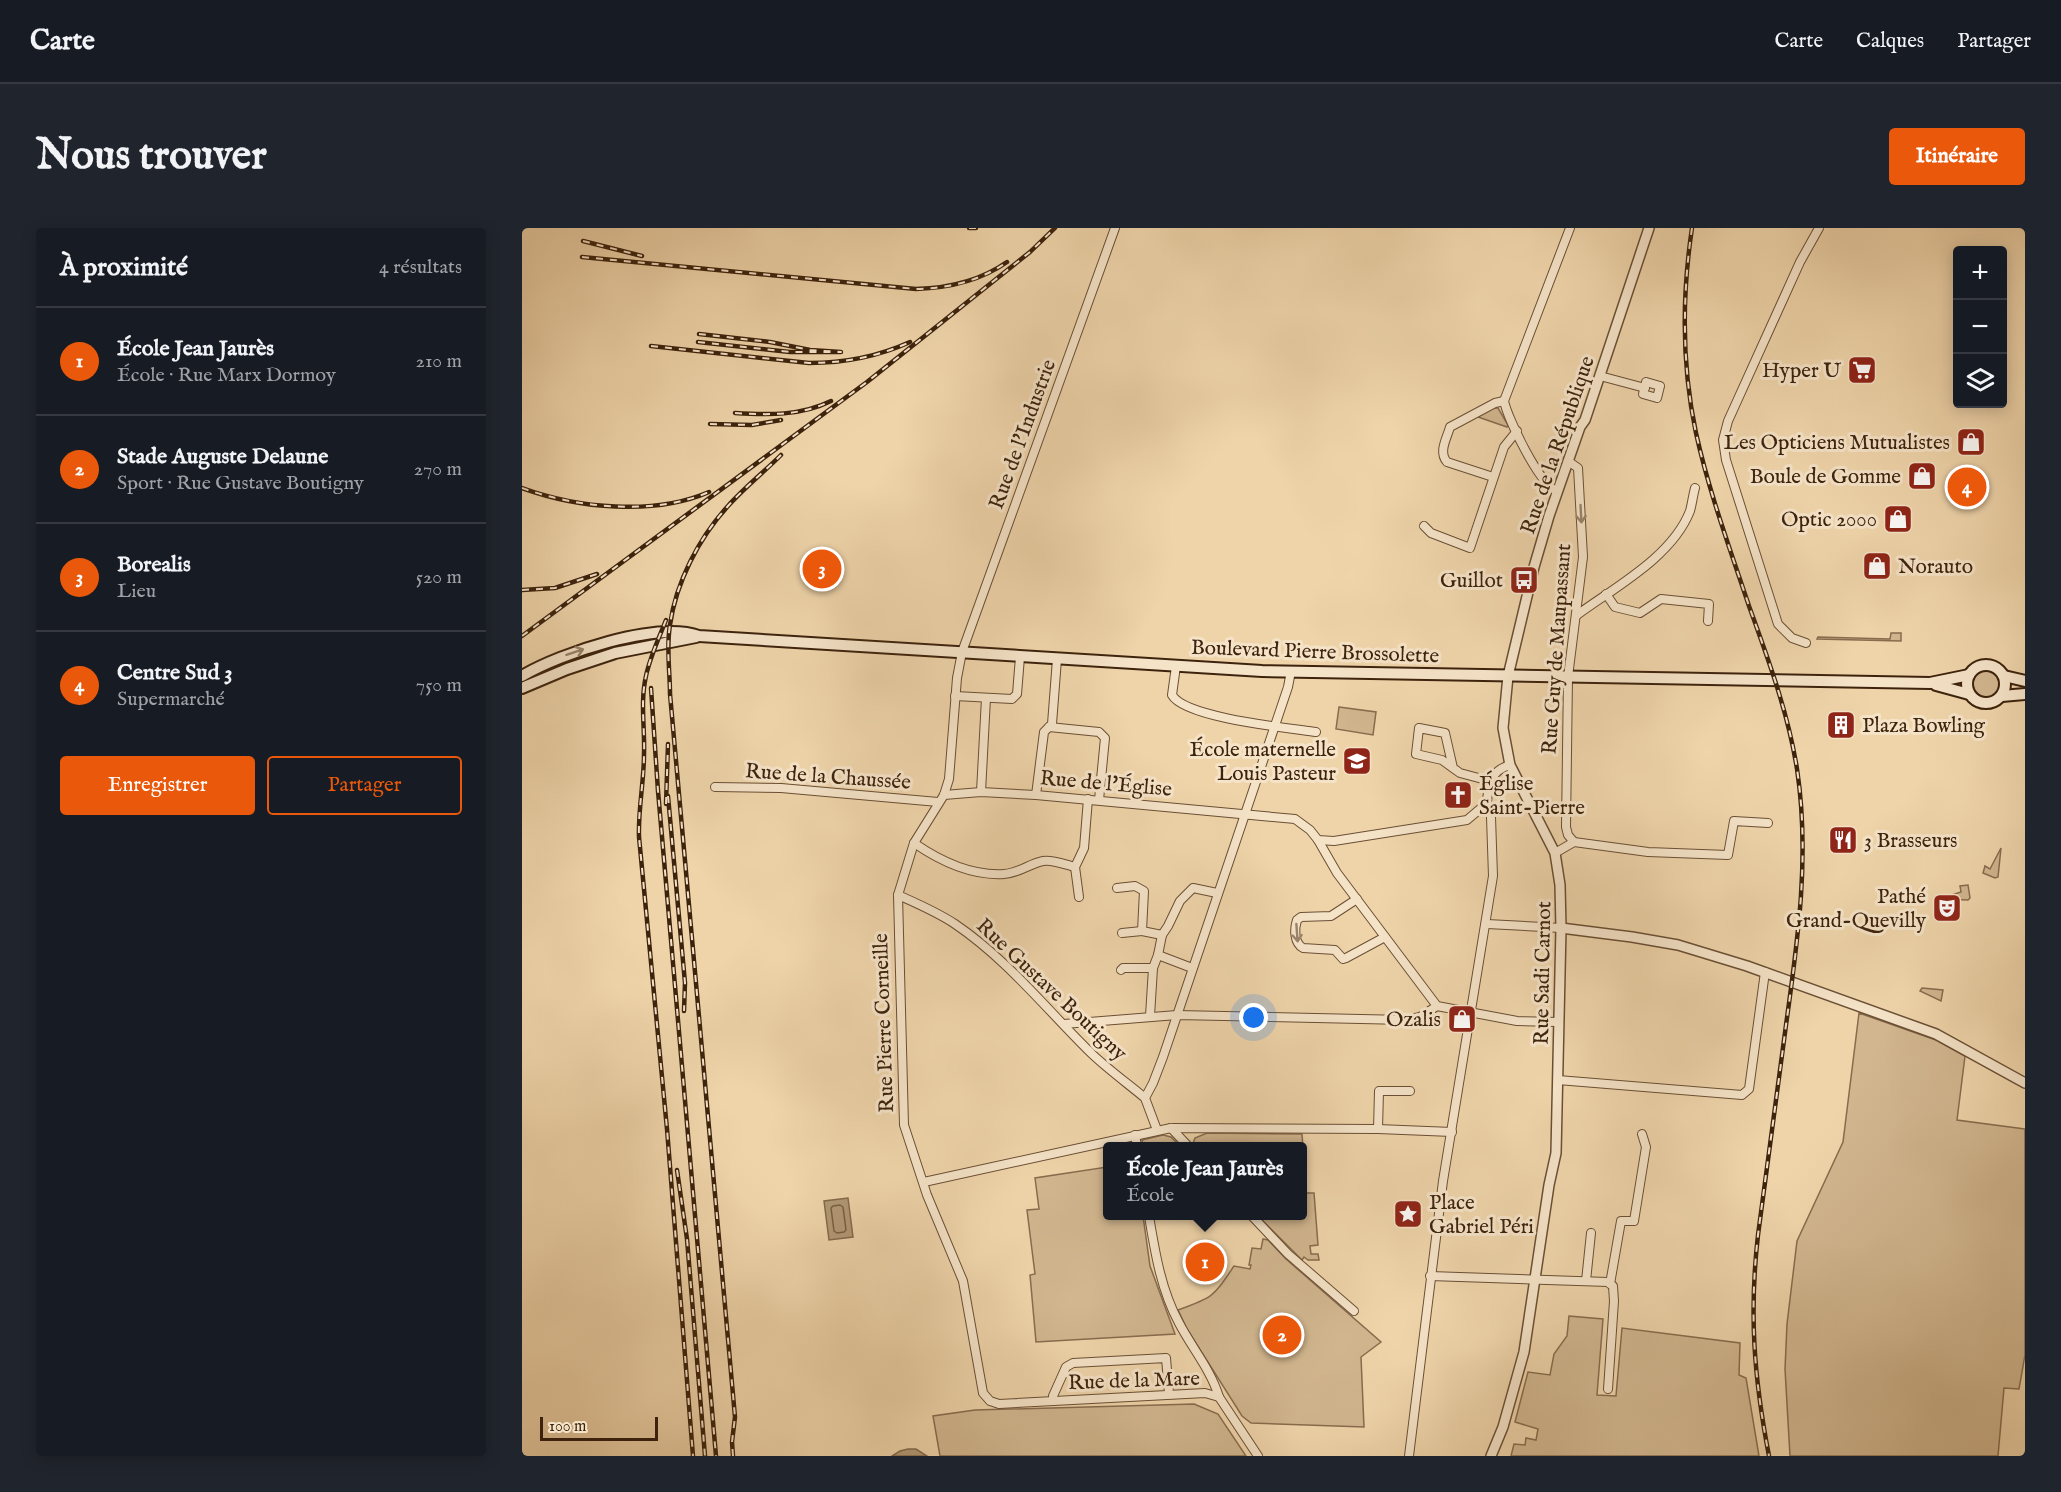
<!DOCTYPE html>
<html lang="fr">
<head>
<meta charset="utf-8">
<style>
	body { margin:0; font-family:"IM FELL English",serif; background:#20242c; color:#f1f3f6 }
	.controls { position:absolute; right:18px; top:18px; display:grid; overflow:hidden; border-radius:6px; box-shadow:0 3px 15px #0003 }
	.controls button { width:54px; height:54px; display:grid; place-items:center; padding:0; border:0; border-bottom:2px solid #363941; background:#171b24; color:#f1f3f6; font:30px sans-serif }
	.scale { position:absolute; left:18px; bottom:15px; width:118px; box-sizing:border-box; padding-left:6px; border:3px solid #3d230d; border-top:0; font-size:16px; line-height:21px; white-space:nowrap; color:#3d230d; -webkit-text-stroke:4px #f5e3c8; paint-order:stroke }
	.you { position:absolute; left:732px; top:790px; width:21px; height:21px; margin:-15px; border:4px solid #fff; border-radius:50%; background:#1a73e8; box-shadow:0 0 0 9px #1a73e833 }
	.badge { display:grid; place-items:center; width:39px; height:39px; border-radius:50%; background:#ea580c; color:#fff; font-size:20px; font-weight:700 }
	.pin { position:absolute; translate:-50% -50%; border:3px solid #fff; box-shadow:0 2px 6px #0006 }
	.popup { position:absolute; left:581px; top:914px; width:204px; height:78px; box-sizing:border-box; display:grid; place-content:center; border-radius:6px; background:#171b24; filter:drop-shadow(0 2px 4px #0005); font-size:20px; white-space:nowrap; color:#9ea1a6 }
	.popup b { font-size:22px; color:#f1f3f6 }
	.popup::after { content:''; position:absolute; left:50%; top:100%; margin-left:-12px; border:12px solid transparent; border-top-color:#171b24 }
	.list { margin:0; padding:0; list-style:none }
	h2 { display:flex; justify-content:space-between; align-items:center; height:78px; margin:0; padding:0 24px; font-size:26px }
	h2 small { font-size:20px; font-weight:400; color:#9ea1a6 }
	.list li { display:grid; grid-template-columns:39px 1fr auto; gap:18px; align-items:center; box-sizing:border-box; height:108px; padding:0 24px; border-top:2px solid #363941 }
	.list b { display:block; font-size:22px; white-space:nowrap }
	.list p { margin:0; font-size:20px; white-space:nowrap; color:#9ea1a6 }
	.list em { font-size:20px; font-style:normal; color:#9ea1a6 }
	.actions { display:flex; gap:12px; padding:18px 24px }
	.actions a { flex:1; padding:14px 0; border:2px solid #ea580c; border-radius:6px; text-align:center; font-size:21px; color:#ea580c }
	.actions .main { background:#ea580c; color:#fff }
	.icon { flex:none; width:33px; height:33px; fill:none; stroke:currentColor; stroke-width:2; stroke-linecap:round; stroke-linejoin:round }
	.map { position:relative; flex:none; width:1503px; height:1228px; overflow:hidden; border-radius:6px }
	header { display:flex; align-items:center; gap:36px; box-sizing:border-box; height:84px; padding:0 30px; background:#171b24; border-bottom:2px solid #363941 }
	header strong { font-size:28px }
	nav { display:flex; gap:33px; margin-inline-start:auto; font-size:21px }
	.intro { display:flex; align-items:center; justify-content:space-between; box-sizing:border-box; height:144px; padding:0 36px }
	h1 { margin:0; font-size:42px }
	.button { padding:15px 27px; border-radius:6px; background:#ea580c; color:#fff; font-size:21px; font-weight:700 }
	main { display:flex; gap:36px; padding:0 36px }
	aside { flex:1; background:#171b24; border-radius:6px; box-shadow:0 3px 15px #0003 }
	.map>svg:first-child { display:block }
	.green { fill:#d1b68f; stroke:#876c4e; stroke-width:1.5 }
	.water { fill:#b29875; stroke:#83694b; stroke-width:1.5 }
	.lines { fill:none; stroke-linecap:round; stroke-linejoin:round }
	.shore { stroke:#785e41; stroke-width:1.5 }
	.minor-casing { stroke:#6a4f34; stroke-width:10 }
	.tertiary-casing { stroke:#6a4f34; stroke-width:12 }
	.secondary-casing { stroke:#3d230d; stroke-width:14 }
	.minor { stroke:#f5e3c8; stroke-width:8 }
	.tertiary { stroke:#f5e3c8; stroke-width:9 }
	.secondary { stroke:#f5e3c8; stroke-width:10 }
	.rail-casing { stroke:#3d230d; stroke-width:4.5 }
	.rail { stroke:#f5e3c8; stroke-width:2; stroke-dasharray:7; stroke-linecap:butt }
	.oneway { stroke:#99836a }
	.labels { text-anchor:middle; stroke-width:6; stroke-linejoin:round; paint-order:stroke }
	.poi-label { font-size:21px; fill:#3d230d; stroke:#f5e3c8; text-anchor:end }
	.street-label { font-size:21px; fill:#3d230d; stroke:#f5e3c8 }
</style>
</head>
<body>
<header>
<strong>Carte</strong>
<nav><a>Carte</a><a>Calques</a><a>Partager</a></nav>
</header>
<div class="intro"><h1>Nous trouver</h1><a class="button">Itinéraire</a></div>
<main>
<aside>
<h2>À proximité<small>4 résultats</small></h2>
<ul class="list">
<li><span class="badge">1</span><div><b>École Jean Jaurès</b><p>École · Rue Marx Dormoy</p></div><em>210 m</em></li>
<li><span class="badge">2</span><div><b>Stade Auguste Delaune</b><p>Sport · Rue Gustave Boutigny</p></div><em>270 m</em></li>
<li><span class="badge">3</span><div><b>Borealis</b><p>Lieu</p></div><em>520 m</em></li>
<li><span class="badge">4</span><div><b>Centre Sud 3</b><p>Supermarché</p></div><em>750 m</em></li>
</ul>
<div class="actions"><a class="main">Enregistrer</a><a>Partager</a></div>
</aside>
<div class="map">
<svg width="1503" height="1228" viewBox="0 0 1503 1228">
	<rect width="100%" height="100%" fill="#efd4aa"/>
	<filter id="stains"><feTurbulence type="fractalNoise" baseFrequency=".00333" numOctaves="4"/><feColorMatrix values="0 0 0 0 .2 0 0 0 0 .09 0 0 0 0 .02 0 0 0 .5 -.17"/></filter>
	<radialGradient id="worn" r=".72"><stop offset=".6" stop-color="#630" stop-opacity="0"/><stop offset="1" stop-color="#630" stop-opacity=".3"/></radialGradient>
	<g class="green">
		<polygon points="969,180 976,180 986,197 985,199 956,189"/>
		<polygon points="1369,405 1379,405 1379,413 1295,411 1296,409 1368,411"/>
		<circle cx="1465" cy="455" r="14"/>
		<polygon points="817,479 854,484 851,507 814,501"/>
		<polygon points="1479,620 1476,649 1473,650 1461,645 1463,638 1468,641"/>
		<polygon points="1446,657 1448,670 1446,672 1417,671 1439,664 1438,658"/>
		<polygon points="1400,760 1421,762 1419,773 1398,763"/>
		<polygon points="1337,785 1414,812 1443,828 1435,892 1503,901 1503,1127 1497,1161 1482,1160 1476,1228 1268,1228 1263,1141 1265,1096 1275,1013 1321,914"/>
		<polygon points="685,905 780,906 784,965 792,965 796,1017 788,1018 789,1026 796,1026 797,1032 786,1032 782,1029 780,1032 736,988 780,988 780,918 670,918 673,910"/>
		<polygon points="641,907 649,909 658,918 621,918 620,912"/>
		<polygon points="585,939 586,988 621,988 628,1038 653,1106 514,1114 508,1047 513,1046 505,982 517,981 513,950"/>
		<path d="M741,1011L746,1012L764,1031L859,1114L839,1129L842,1199L729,1195L720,1188L665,1101L656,1082C692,1069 691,1069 712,1038L728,1041L729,1037H727L730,1020L739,1021Z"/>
		<polygon points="1047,1088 1081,1091 1075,1167 1094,1168 1100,1100 1218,1115 1217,1147 1224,1150 1237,1228 989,1228 992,1216 1003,1217 1004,1210 1014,1212 1016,1201 993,1194 1006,1144 1028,1147 1032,1126 1045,1108"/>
		<polygon points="672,1176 696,1186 724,1228 418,1228 411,1188 453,1182"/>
	</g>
	<g class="water">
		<polygon points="326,970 331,1009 307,1012 302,973"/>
		<polygon points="386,1221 394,1221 405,1228 370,1228 378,1223"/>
	</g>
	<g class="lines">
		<polygon class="shore" points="318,977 321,979 324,1002 322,1004 315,1005 312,1003 309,980 311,978"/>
		<g class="minor-casing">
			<g id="minor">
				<polyline points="593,0 440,424 435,450 427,551 422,567 392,615 376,667 382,897 405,967 441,1053 461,1165 468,1173 477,1176 683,1165 697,1169 736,1228"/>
				<polyline points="1078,148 1123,160"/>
				<polygon points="1124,154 1138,158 1135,170 1121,166"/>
				<polyline points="1046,233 1056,240 1061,329 1046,449 1044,599 1046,607 1052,614"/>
				<path d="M971,249L925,234C916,224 925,210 928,199L973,175L982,173"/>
				<path d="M1035,263C1018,258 986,191 982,173L1048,0"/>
				<polyline points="902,298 909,305 948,320 982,219 995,203"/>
				<polyline points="1084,366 1093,379 1118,385 1139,371 1187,376 1186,393"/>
				<path d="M1055,387C1093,359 1150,329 1168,283C1170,276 1171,267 1173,260"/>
				<polyline points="1284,415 1270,410 1256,396 1204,232 1201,212 1206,193 1278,34 1297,0"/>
				<path d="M654,438L650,467C663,490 767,500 794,504"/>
				<polyline points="433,468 490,471 495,466 498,429"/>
				<polyline points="527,499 577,504 583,510 577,572"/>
				<polyline points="931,540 920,532 894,526 897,500 923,505 931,540 938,545 968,553"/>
				<polyline points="193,559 259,560 416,574"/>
				<polyline points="459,564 464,470"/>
				<path d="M422,567L459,564L514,567L773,591L788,602L796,612L812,613L945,592L965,575C966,557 968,543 988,537"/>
				<polyline points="514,567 522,504 530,496 535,431"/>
				<polyline points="796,612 815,645 915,778 995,793 1037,794"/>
				<path d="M392,615C418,633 449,648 482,646C497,645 507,636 521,633C530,631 544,637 553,639"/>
				<polyline points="1033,625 1052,614 1126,624 1206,627 1212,593 1246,595"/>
				<polyline points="595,660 613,658 622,663 620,703 640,707"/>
				<path d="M376,667C396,676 415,684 433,696C486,732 525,782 570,826C587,842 605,855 623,870"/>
				<polyline points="557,669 553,639 562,620 566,571"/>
				<path d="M835,671L809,688L779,689L775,692C772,701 772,715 781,720L813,722L821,731L824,730L863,709"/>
				<polyline points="965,696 1039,700"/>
				<polyline points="600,705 620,703"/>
				<polyline points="636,727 670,740"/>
				<polyline points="599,742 601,740 631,740"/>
				<polyline points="628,788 631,740 636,727 640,707 646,698 658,673 671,660 695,665"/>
				<polyline points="542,796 655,787 884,792 898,789 915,778"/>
				<polyline points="1036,852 1220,867 1227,861 1243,744"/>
				<polyline points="649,900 666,918"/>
				<polyline points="856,901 857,863 888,863"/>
				<polyline points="635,902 623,870 631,855 641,829 766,459 769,443"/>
				<polyline points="613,907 615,918"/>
				<polyline points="402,954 649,900 856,901 930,904"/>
				<path d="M627,988C633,1024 639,1062 657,1095C670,1120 689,1142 697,1169"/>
				<polyline points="730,988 766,1026 832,1083"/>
				<polyline points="908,1048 1086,1054 1091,1058 1092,1073 1086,1161"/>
				<polyline points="1064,1053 1069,1005"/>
				<polyline points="1088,1056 1099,993 1112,993 1124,919 1120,906"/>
				<polyline points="531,1173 531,1168 544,1139 551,1135 644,1130 647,1166"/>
				<polyline points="887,1228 921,953 971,648 969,589 965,575"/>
			</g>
		</g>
		<g class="tertiary-casing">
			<g id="tertiary">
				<polyline points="1039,700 1110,709 1156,717 1225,738 1414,806 1503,855"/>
				<polyline points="969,1228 981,1199 1002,1124 1027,957 1034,925 1039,700 1038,657 1033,625 988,537 981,500 986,448 1012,339 1027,288 1058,199 1063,192 1127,0"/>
			</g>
		</g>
		<g class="secondary-casing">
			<g id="secondary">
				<circle cx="1464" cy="456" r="19"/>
				<path d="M0,448C39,425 134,393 177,408L740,443L1408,455L1447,447"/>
				<polyline points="1482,448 1503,453"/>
				<polyline points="1414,457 1447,466"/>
				<polyline points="0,460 45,441 93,425 174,409"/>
				<polyline points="1480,468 1503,466"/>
			</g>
		</g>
		<use href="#minor" class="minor"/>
		<use href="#tertiary" class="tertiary"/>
		<use href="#secondary" class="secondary"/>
		<g class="rail-casing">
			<g id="rail">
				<polyline points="447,0 454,0"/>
				<path d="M1170,0C1160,67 1160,139 1174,205C1187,264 1208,321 1227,378C1246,431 1266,484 1275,541C1288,627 1276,711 1264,797C1255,867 1245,937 1236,1007C1227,1086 1232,1150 1247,1228"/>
				<polyline points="61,13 120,28"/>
				<path d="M60,29L394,61C427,60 458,53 485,34"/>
				<polyline points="176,114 268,124 319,124 288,122 248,114 177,106"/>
				<path d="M129,118L287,135C323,135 355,129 388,114"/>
				<path d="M213,185C246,187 279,188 309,173"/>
				<polyline points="188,196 230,197 259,192"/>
				<path d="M0,260C55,280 132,288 187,264"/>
				<polyline points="0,362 33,360 75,346"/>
				<path d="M144,392C137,410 128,429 124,448C118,474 123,500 122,526C122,554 116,581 117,609L145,901L171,1228"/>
				<polyline points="0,408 345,154 508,24 533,0"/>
				<polyline points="129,460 136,563 194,1228"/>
				<polyline points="146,568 163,755 162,783"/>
				<polyline points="144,576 146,516"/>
				<polyline points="155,942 165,1011 183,1228"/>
				<path d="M211,1228L210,1214L213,1189L148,466C148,443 144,420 148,397C154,354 177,310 206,278C222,260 242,244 259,227"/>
			</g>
		</g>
		<use href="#rail" class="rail"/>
	</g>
	<defs><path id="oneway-shaft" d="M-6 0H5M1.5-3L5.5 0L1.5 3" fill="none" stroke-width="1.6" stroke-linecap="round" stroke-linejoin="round" transform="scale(1.5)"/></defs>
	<g class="oneway">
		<use href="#oneway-shaft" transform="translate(1059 286) rotate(87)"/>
		<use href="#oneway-shaft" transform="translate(53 424) rotate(-18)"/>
		<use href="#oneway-shaft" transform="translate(775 705) rotate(86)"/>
	</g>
	<defs>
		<g id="supermarket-square" transform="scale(1.5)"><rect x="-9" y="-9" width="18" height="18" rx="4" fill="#8f2418" stroke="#f5e3c8"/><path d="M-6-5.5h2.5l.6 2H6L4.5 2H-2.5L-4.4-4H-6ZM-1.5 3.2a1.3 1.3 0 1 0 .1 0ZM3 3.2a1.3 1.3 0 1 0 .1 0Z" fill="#fff"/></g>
		<g id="shop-square" transform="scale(1.5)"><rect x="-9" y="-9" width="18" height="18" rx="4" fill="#8f2418" stroke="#f5e3c8"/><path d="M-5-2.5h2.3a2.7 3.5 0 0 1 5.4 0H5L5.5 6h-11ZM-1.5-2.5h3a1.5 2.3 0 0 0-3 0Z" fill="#fff"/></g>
		<g id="bus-square" transform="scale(1.5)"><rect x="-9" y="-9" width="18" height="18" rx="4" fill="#8f2418" stroke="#f5e3c8"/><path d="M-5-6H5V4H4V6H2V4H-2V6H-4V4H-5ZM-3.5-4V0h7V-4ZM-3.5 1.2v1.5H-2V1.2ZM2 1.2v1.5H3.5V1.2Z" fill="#fff"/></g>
		<g id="building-square" transform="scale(1.5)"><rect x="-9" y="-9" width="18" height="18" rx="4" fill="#8f2418" stroke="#f5e3c8"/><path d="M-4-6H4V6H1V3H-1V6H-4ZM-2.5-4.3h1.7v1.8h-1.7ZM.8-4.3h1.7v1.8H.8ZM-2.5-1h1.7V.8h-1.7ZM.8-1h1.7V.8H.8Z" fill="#fff"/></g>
		<g id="school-square" transform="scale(1.5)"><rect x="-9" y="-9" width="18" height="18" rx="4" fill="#8f2418" stroke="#f5e3c8"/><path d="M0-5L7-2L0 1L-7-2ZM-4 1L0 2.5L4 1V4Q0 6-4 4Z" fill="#fff"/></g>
		<g id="church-square" transform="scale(1.5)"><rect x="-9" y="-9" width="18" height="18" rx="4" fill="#8f2418" stroke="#f5e3c8"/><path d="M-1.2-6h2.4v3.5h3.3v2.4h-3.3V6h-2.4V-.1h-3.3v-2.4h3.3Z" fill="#fff"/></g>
		<g id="restaurant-square" transform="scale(1.5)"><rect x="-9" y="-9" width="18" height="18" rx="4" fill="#8f2418" stroke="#f5e3c8"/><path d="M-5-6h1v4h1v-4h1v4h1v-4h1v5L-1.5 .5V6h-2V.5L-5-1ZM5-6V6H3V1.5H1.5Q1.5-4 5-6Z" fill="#fff"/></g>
		<g id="theatre-square" transform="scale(1.5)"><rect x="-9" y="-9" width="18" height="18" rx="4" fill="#8f2418" stroke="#f5e3c8"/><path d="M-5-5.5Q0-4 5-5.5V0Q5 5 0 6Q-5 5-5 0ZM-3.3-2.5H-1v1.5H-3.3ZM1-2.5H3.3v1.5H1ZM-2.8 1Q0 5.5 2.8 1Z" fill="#fff"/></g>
		<g id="sight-square" transform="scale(1.5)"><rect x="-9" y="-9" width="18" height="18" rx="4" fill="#8f2418" stroke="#f5e3c8"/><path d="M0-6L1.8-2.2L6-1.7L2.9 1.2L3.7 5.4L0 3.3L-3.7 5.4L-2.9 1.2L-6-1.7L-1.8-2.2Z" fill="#fff"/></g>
	</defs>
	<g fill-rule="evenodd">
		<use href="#supermarket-square" x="1340" y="142"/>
		<use href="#shop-square" x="1449" y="214"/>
		<use href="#shop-square" x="1400" y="248"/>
		<use href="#shop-square" x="1376" y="291"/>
		<use href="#shop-square" x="1355" y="338"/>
		<use href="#bus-square" x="1002" y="352"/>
		<use href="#building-square" x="1319" y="497"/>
		<use href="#school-square" x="835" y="533"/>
		<use href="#church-square" x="936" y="567"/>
		<use href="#restaurant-square" x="1321" y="612"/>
		<use href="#theatre-square" x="1425" y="680"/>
		<use href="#shop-square" x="940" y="791"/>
		<use href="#sight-square" x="886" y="986"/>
	</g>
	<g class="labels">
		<g class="poi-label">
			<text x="1319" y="149">Hyper U</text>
			<text x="1428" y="221">Les Opticiens Mutualistes</text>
			<text x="1379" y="255">Boule de Gomme</text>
			<text x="1355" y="298">Optic 2000</text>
			<text x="1376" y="345" text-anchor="start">Norauto</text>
			<text x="981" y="359">Guillot</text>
			<text x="1340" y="504" text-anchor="start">Plaza Bowling</text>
			<text x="814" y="528">École maternelle<tspan x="814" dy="24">Louis Pasteur</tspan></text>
			<text x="957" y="562" text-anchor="start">Église<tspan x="957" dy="24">Saint-Pierre</tspan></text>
			<text x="1342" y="619" text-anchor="start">3 Brasseurs</text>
			<text x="1404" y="675">Pathé<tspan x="1404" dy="24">Grand-Quevilly</tspan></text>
			<text x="919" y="798">Ozalis</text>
			<text x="907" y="981" text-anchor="start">Place<tspan x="907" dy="24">Gabriel Péri</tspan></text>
		</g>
		<g class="street-label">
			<text transform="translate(500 206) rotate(-70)" y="7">Rue de l'Industrie</text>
			<text transform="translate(1035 217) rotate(-71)" y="7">Rue de la République</text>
			<text transform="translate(1034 421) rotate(-86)" y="7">Rue Guy de Maupassant</text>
			<text transform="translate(793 423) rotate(2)" y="7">Boulevard Pierre Brossolette</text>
			<text transform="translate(306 548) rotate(4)" y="7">Rue de la Chaussée</text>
			<text transform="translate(584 555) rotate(5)" y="7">Rue de l'Église</text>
			<text transform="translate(1020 745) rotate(-89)" y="7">Rue Sadi Carnot</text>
			<text transform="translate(530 761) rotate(43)" y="7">Rue Gustave Boutigny</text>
			<text transform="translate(361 795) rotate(-92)" y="7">Rue Pierre Corneille</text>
			<text transform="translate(612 1152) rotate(-2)" y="7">Rue de la Mare</text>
		</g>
	</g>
	<rect width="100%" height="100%" filter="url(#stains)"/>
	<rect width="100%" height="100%" fill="url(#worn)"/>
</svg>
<div class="controls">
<button>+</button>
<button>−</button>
<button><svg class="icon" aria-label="layers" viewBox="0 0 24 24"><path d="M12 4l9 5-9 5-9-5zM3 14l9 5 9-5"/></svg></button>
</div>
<div class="scale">100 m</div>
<div class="you"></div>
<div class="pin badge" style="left:683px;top:1034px">1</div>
<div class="popup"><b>École Jean Jaurès</b>École</div>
<div class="pin badge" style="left:760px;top:1107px">2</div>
<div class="pin badge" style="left:300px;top:341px">3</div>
<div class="pin badge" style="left:1445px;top:259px">4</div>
</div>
</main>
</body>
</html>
